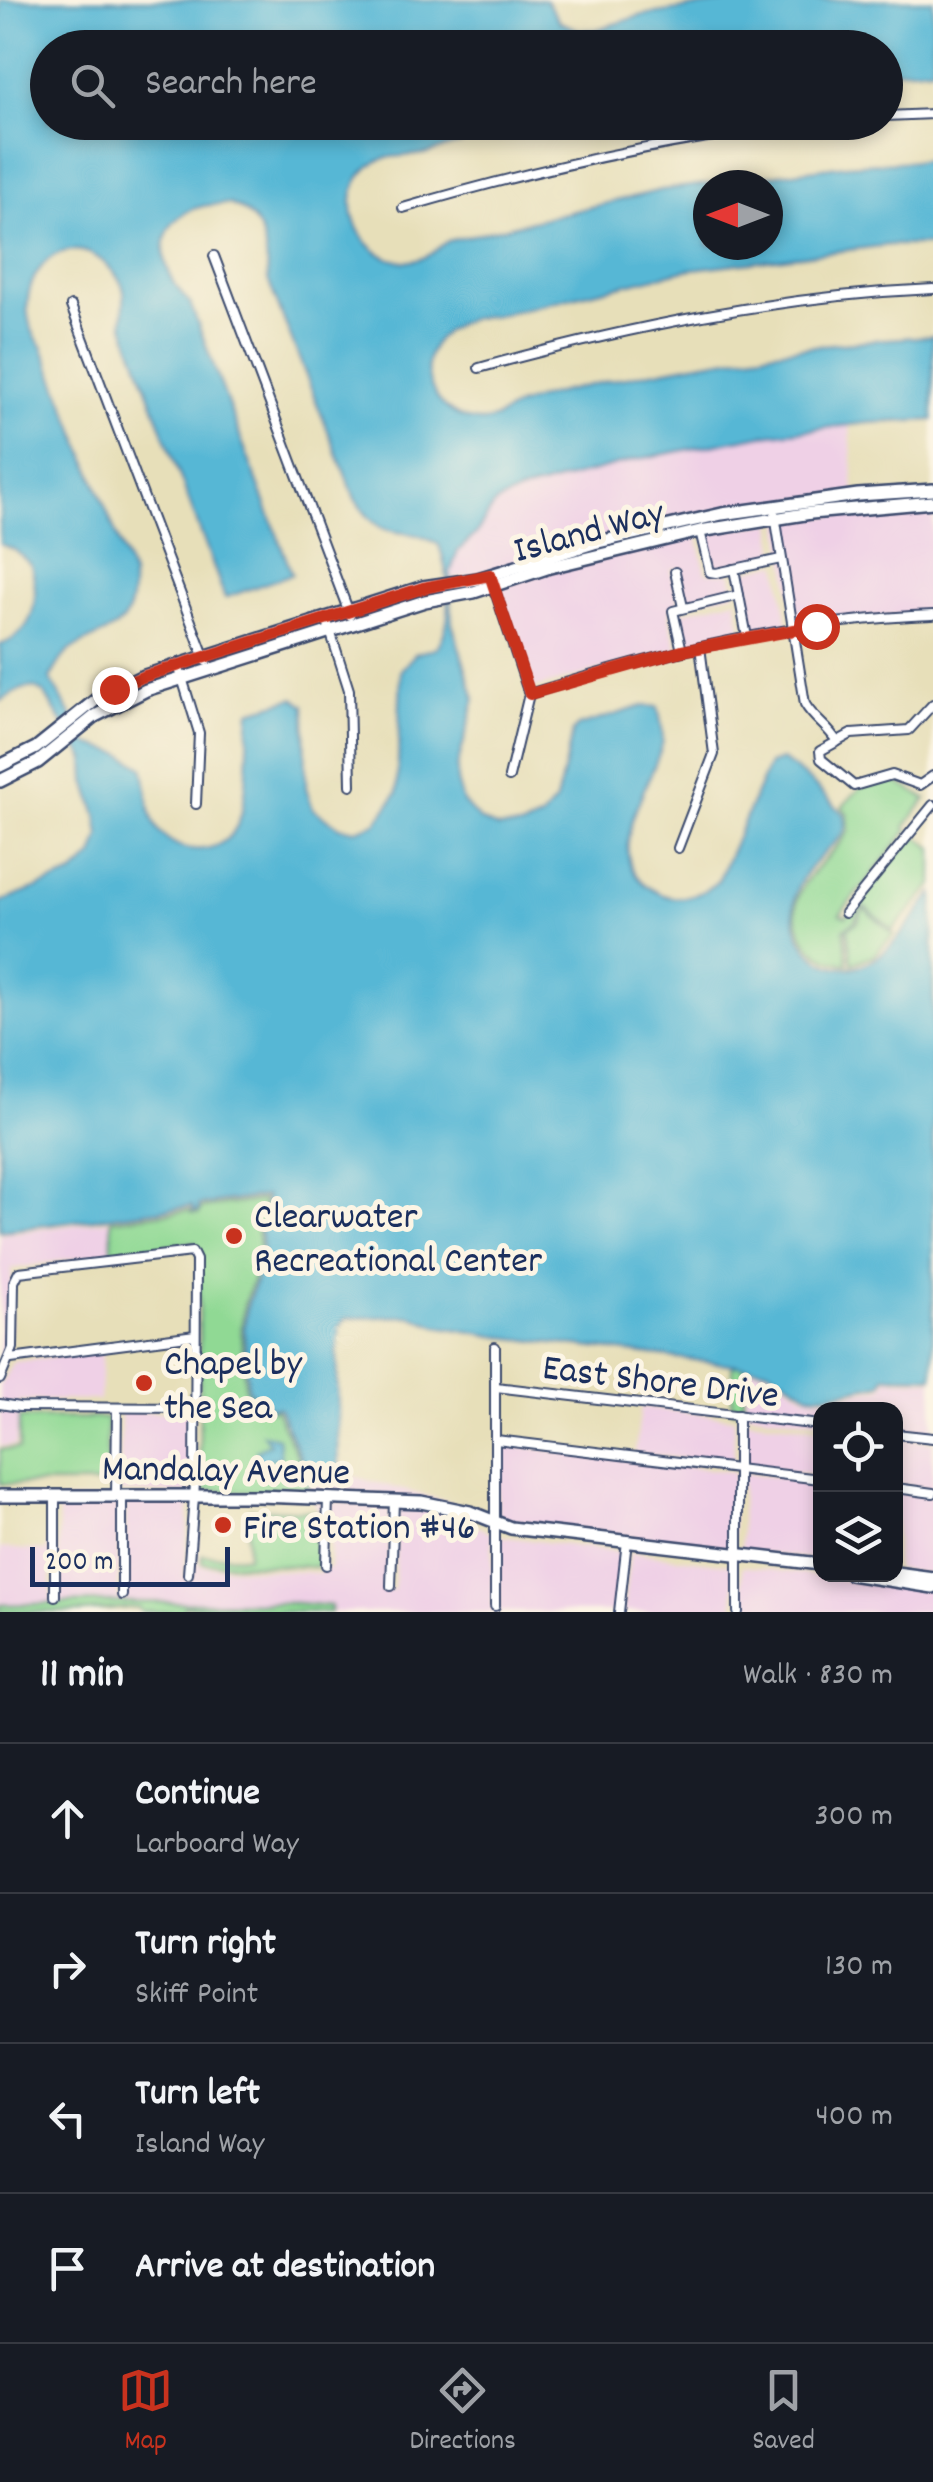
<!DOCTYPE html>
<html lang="en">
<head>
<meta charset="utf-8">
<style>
	body { margin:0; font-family:Dekko,sans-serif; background:#242831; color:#f1f3f6 }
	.controls { position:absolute; right:30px; bottom:30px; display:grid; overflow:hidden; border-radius:20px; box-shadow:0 5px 15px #0003 }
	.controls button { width:90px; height:90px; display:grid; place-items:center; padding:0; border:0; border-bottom:2px solid #363941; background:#171b24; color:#f1f3f6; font:50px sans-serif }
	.compass { position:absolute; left:693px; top:170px; width:90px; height:90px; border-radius:50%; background:#171b24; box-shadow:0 5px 15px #0003; rotate:270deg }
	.scale { position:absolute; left:30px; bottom:25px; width:200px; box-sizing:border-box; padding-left:10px; border:5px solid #1b2f5e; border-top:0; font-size:28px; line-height:35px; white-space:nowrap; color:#1b2f5e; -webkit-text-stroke:8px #fcf5e5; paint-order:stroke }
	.stop { position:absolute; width:30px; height:30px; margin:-22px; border:8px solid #c8321e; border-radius:50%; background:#fff }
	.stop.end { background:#c8321e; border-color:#fff; box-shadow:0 2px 10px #0008 }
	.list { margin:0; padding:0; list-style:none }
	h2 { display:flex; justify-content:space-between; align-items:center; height:130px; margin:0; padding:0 40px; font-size:42px }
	h2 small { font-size:32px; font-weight:400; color:#9ea1a6 }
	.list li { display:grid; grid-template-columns:65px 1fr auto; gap:30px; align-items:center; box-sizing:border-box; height:150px; padding:0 40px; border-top:2px solid #363941 }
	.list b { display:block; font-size:38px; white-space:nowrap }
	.list p { margin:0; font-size:32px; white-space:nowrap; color:#9ea1a6 }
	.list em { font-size:32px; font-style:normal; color:#9ea1a6 }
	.icon { flex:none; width:55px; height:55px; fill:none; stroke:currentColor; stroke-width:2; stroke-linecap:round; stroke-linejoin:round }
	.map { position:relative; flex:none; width:933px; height:1612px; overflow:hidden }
	.search { position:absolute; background:#171b24; box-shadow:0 5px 15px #0003; left:30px; right:30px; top:30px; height:110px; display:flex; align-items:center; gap:25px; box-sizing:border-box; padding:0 35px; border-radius:55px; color:#9ea1a6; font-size:38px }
	.sheet { height:730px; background:#171b24 }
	nav { display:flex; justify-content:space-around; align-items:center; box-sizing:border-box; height:140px; border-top:2px solid #363941; background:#171b24; font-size:28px; color:#9ea1a6 }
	nav a { display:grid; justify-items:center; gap:5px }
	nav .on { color:#c8321e }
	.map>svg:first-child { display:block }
	.built { fill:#efd0e6 }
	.green { fill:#90d994; stroke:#568479; stroke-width:2.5 }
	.water { fill:#57b7d5; stroke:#39739a; stroke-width:2.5; fill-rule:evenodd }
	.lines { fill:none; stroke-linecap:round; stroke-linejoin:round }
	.street-casing { stroke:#3a496c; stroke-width:12 }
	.secondary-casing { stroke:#3a496c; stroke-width:16 }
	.street { stroke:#fff; stroke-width:8 }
	.secondary { stroke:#fff; stroke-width:11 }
	.route { stroke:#c8321e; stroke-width:12 }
	.poi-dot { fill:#c8321e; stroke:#fcf5e5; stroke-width:4 }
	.labels { text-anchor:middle; stroke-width:10; stroke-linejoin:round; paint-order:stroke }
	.street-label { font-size:38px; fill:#1b2f5e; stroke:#fcf5e5 }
	.poi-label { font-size:38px; fill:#1b2f5e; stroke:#fcf5e5; text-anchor:start }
</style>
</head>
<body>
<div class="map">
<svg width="933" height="1612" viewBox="0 0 933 1612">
	<rect width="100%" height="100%" fill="#fcf5e5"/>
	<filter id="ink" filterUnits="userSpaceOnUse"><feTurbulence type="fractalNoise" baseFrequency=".01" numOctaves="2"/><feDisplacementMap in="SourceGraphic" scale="20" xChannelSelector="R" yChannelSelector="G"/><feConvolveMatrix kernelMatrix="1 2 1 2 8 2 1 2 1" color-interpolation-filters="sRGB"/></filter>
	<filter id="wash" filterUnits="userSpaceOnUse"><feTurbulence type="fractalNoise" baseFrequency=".0048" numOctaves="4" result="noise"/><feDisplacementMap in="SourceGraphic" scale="40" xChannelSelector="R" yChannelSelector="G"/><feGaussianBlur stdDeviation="2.25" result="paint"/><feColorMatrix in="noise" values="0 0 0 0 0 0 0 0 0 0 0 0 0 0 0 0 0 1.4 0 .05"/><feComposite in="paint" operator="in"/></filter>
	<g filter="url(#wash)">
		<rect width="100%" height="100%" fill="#e7dfb9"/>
		<g class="built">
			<polygon points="850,425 854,492 769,503 477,575 450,579 458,551 476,534 495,504 510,495 634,460 687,449 762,435"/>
			<polygon points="933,506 933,612 795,626 780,521"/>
			<polygon points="772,522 777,556 712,569 704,534"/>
			<polygon points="697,535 706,573 731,573 735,593 686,603 679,568 671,569 679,604 671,608 669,616 677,649 532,689 498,588 551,570"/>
			<polygon points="778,563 788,627 751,633 739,572"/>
			<polygon points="736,599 743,635 684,647 677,613"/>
			<polygon points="111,1220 112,1252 12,1269 9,1348 0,1372 0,1234"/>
			<polygon points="102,1351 100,1400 20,1401 19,1404 0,1404 0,1385 13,1362"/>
			<polygon points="747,1369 768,1372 807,1396 827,1398 883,1387 887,1379 933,1380 933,1436 896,1431 896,1410 820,1410 820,1422 745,1413"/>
			<polygon points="641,1407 734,1418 734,1465 635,1453"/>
			<polygon points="0,1411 19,1411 16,1446 0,1446"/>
			<polygon points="121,1412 191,1412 191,1493 120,1493"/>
			<polygon points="742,1419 820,1428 820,1475 742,1466"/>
			<polygon points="896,1437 933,1442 933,1489 896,1484"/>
			<polygon points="499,1444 734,1472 733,1550 497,1520"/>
			<polygon points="342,1473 469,1508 310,1494 308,1480 335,1481"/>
			<polygon points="742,1473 820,1482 820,1560 741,1551"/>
			<polygon points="896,1491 933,1496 933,1575 896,1569"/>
			<polygon points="190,1499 184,1577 191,1578 195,1562 197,1508 200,1507 198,1563 202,1566 321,1573 322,1515 313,1501 324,1502 323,1568 330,1568 332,1502 390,1504 387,1589 394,1590 398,1504 420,1505 450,1512 492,1534 492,1610 499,1609 499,1536 622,1552 615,1612 331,1612 330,1606 296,1603 0,1605 0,1548 47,1551 51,1509 51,1599 58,1600 59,1500 118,1500 118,1598 125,1599 126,1500"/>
			<polygon points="630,1552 734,1565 734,1612 623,1612"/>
			<polygon points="742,1566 933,1591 933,1612 742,1612"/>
		</g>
		<g class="green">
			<path d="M892,779L926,799L905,827L908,830L840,914L846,917L914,834L933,848V885L893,930L865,907L860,908L855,921L844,929L848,964C829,962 813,955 804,937C777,885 827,868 849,830L848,814L842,807L861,787Z"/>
			<polygon points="863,908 894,934 874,955 852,964 847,928 858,922"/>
			<polygon points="263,1200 262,1223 257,1226 260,1257 244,1305 241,1330 245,1390 265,1409 276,1410 308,1480 310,1494 200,1490 199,1260 195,1242 112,1255 111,1220 190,1210 191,1213 199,1214 202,1208"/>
			<polygon points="732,1364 744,1365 743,1411 732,1410"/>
			<polygon points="19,1418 107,1418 107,1484 0,1484 0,1449 19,1449"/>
			<polygon points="249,1509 317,1511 318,1567 202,1563 202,1555 247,1557"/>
			<polygon points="103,1602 296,1603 331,1606 331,1612 271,1612 185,1606 181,1612 141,1612 138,1607 82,1612 0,1612 0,1605"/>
		</g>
		<g class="water">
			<path d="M0,0H546L560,22L579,30H595L643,15L746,0H933V68L886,70V48H48V122L532,123C497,132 463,143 428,153C409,158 386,152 369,167C324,206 376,284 429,255C436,251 442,245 448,241L662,190L846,165L933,160V245H889L685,270L494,316C451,315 410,350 435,394C443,409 461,420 478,421C495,423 506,411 520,405C543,395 570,390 594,384C705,359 819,342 933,336V420L868,423L762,435L634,460L519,492L495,504L476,534L458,551L450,573L452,623L475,699L457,768V781L463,802L480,820L497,828L522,827L540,819L556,801L573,731L578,726L643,706L658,707C660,719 665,734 662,745C649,791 592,864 661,894C681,903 703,894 718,881L769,764L782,760L810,781L845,815L846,828L842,835C827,852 805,868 797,889C783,929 816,981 862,965C892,955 914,916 933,893V1377L885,1376L882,1384L827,1395L809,1394L769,1369L494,1336L437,1326L411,1316L347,1318L339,1327L337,1352L339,1475L309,1477L279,1408L267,1407L266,1402L248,1390L244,1330L247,1306L263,1258L260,1226L266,1225V1196L199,1205V1211H193L192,1206L0,1231V902L74,874L93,856L100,836L97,815L86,781L85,759L44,693C29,681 16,692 0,701V645C36,632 40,598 31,565L15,550L0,544ZM708,185H768V245H708ZM229,204C264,215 267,248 268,280L355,499C388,550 399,520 439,545C449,573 455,622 437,647L415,654L401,670L397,793L376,823L356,830L340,827L313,809L306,788L305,705L294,698L250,711C247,741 249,795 239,821C226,857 177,858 157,828C147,813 148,785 143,767L121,754L88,744L50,679C56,668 63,654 74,648C114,626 134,632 132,575L42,346C0,296 57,216 108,266C115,273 123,283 124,292C125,302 123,313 123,323L225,598L292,574L190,303C145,257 159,201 229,204Z"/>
			<polygon points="263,1434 278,1438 281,1457 259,1463 256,1450 270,1444"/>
		</g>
	</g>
	<g filter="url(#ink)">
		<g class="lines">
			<g class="street-casing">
				<g id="street">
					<polyline points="886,116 933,114"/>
					<path d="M403,208C538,168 674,138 814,122"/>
					<polyline points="214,256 350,615"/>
					<polyline points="71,306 206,661"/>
					<path d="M479,368C628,327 778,296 933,289"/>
					<path d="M775,515L805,704C814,720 829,727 837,742"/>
					<polyline points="700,531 710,572 716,573 781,559"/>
					<polyline points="734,569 747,637"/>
					<polyline points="675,572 683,607"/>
					<polyline points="493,585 529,694 509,777"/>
					<polyline points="326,618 349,690 351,785"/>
					<polyline points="682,651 673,611 739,595"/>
					<polyline points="178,665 199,733 196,804"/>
					<path d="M529,694C660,653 795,620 933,615"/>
					<polyline points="933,704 909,730 851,734 820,751 821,759 854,786 892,775 920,785 933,776"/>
					<polyline points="678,848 714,754 700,647"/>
					<polyline points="845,913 933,805"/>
					<polyline points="11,1359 195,1335"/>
					<polyline points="0,1379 13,1348 14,1282 19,1272 192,1252 196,1260 195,1484 188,1574"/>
					<polyline points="496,1387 820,1425"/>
					<polyline points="0,1404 19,1407 195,1408"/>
					<polyline points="896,1434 933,1438"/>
					<polyline points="496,1440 820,1479"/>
					<polyline points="896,1488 933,1493"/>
					<polyline points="55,1496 55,1596"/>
					<polyline points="116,1496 117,1408"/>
					<polyline points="122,1497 122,1595"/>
					<polyline points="326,1565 328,1499"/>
					<polyline points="391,1586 394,1501"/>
					<polyline points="495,1606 495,1347"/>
					<polyline points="619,1612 627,1541"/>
					<polyline points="738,1612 738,1415"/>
				</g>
			</g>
			<g class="secondary-casing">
				<g id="secondary">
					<polyline points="0,766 36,748 97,699 141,677 423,587 478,579 594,543 722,514 858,495 933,490"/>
					<polyline points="0,781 38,762 95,716 146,690 425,601 474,592 550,567 700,531 811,513 933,502"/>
					<polyline points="0,1496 259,1496 421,1502 470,1512 511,1528 820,1564"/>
					<polyline points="896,1573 933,1578"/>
					<polyline points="850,1574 933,1587"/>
				</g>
			</g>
			<use href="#street" class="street"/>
			<use href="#secondary" class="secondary"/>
		</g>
	</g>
	<g class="lines" filter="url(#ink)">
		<polyline class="route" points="114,689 142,677 423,588 490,575 530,694 682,651 816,626"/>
	</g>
	<g class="poi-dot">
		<circle cx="234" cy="1236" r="10"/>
		<circle cx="144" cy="1383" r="10"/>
		<circle cx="223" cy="1525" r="10"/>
	</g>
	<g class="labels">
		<g class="street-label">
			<text transform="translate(588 529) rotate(-15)" y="13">Island Way</text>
			<text transform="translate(661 1379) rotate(7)" y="13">East Shore Drive</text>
			<text transform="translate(226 1468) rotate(1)" y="13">Mandalay Avenue</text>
		</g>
		<g class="poi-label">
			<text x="254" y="1227">Clearwater<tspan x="254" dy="44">Recreational Center</tspan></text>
			<text x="164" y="1374">Chapel by<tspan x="164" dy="44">the Sea</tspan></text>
			<text x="243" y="1538">Fire Station #46</text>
		</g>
	</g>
</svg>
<div class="controls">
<button><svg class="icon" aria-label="locate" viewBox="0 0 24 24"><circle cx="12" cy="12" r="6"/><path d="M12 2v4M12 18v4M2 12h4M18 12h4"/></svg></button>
<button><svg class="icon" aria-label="layers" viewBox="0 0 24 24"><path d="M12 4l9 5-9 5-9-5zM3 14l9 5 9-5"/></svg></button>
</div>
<svg class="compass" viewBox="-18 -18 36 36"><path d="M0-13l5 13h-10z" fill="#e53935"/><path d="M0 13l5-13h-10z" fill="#9ea1a6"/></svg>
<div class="scale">200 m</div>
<div class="stop" style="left:816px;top:626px"></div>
<div class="stop end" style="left:114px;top:689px"></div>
<div class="search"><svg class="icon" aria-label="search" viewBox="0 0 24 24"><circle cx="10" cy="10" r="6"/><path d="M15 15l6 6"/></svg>Search here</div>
</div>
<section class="sheet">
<h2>11 min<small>Walk · 830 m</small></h2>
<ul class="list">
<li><svg class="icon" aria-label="ahead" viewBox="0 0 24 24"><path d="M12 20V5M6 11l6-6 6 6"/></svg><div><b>Continue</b><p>Larboard Way</p></div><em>300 m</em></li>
<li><svg class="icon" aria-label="right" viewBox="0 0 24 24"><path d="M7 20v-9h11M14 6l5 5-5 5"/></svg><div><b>Turn right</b><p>Skiff Point</p></div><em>130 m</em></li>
<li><svg class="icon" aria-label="left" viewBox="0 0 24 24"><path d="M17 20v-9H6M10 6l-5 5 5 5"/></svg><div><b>Turn left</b><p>Island Way</p></div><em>400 m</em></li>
<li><svg class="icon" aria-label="arrive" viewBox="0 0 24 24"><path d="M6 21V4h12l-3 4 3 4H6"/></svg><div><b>Arrive at destination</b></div></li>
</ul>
</section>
<nav>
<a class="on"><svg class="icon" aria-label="map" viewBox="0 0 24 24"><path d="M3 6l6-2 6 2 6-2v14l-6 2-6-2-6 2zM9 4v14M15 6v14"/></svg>Map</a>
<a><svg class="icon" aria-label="directions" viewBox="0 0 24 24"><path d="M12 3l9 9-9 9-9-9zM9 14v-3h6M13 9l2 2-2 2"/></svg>Directions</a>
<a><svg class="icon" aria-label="saved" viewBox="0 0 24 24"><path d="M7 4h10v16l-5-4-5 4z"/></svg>Saved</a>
</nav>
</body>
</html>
